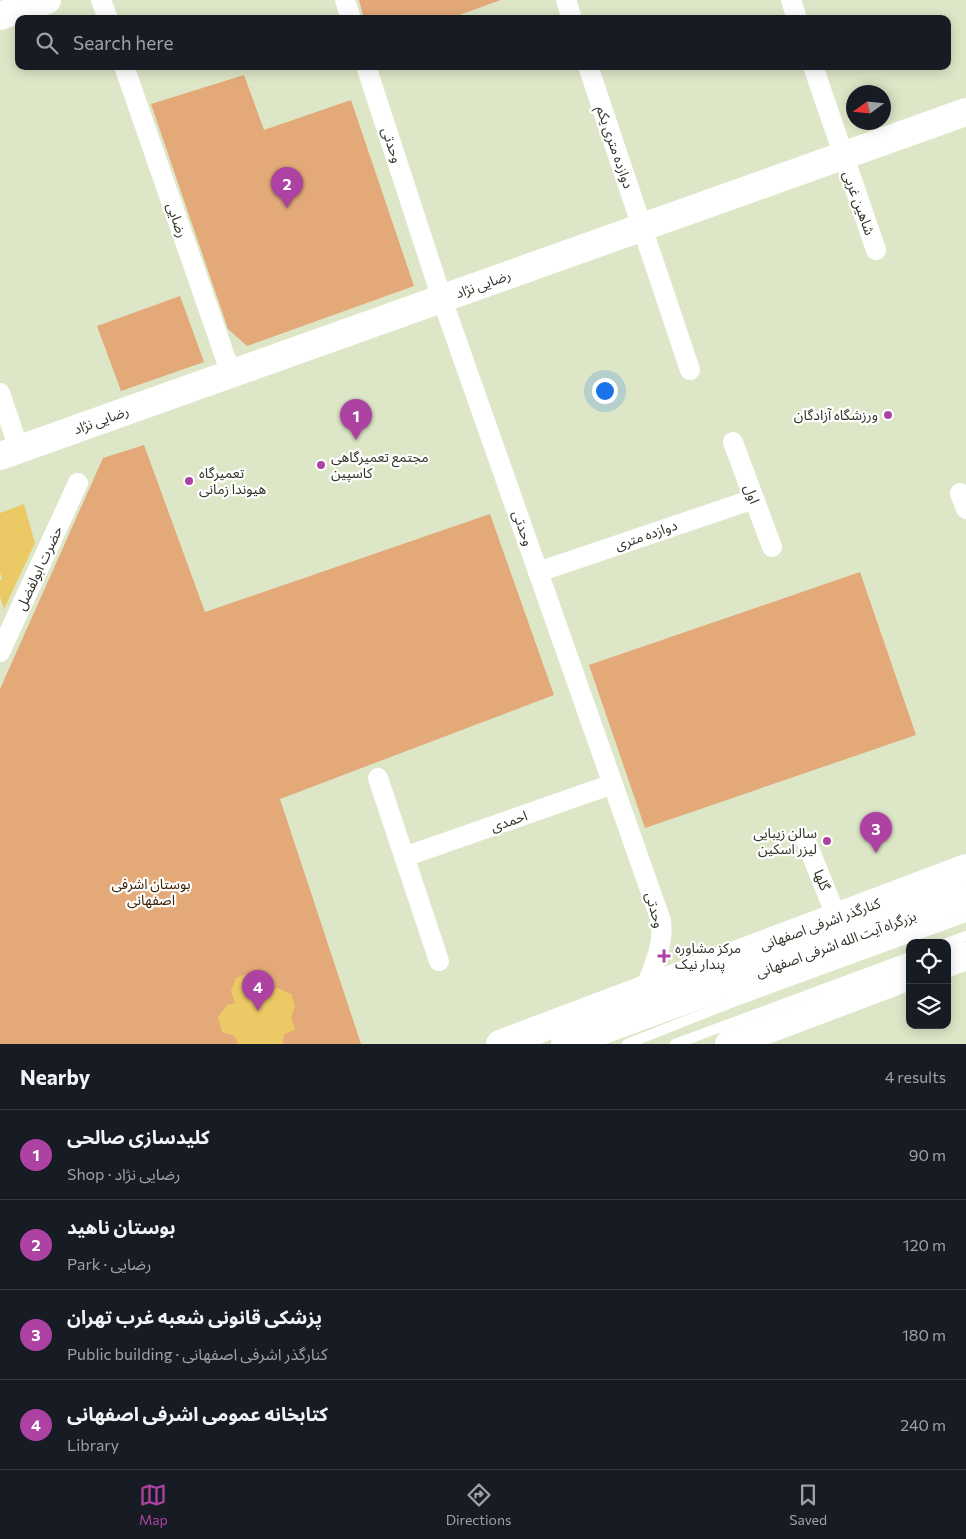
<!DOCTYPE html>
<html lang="en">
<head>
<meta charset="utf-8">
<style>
	body { margin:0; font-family:Commissioner,"Noto Sans Arabic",sans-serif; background:#20242c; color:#f1f3f6 }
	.controls { position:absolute; right:15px; bottom:15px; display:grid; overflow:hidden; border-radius:10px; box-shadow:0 2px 12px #0003 }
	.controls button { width:45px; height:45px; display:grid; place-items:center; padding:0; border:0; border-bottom:1px solid #363941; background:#171b24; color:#f1f3f6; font:25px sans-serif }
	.compass { position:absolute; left:846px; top:85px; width:45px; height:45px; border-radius:50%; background:#171b24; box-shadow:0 2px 12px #0003; rotate:255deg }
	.you { position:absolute; left:604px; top:390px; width:18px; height:18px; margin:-12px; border:4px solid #fff; border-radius:50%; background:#1a73e8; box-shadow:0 0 0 8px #1a73e833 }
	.badge { display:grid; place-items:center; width:32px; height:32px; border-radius:50%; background:#ad42a3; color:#fff; font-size:16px; font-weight:700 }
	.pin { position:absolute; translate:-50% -41px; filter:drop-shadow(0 1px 2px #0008) }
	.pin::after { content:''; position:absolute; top:26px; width:18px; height:15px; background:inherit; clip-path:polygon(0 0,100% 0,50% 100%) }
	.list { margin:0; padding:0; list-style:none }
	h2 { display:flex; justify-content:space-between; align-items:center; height:65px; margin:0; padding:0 20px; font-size:21px }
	h2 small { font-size:16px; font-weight:400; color:#9ea1a6 }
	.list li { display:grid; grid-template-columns:32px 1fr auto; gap:15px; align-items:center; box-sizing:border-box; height:90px; padding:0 20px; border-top:1px solid #363941 }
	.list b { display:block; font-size:19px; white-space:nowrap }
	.list p { margin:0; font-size:16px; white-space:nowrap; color:#9ea1a6 }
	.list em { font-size:16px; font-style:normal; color:#9ea1a6 }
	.icon { flex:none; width:28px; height:28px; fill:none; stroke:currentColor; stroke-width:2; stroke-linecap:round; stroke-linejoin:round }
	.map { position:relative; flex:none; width:966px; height:1044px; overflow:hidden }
	.search { position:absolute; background:#171b24; box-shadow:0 2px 12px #0003; left:15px; right:15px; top:15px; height:55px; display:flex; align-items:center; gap:12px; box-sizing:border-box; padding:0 18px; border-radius:10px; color:#9ea1a6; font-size:19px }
	.sheet { height:425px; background:#171b24 }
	nav { display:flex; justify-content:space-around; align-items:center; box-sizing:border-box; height:70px; border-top:1px solid #363941; background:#171b24; font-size:14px; color:#9ea1a6 }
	nav a { display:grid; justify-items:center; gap:2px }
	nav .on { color:#ad42a3 }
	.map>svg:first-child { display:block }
	.green { fill:#e3a979 }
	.building { fill:#ebc965 }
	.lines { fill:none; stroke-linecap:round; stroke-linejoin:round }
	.lane { stroke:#fff; stroke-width:10 }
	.street { stroke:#fff; stroke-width:20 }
	.secondary { stroke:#fff; stroke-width:28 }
	.highway { stroke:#fff; stroke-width:28 }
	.poi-dot { fill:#ad42a3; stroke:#fff; stroke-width:2 }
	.labels { text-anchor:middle; stroke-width:4.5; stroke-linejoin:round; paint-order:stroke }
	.street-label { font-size:14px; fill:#303327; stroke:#fff }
	.poi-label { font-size:14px; fill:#303327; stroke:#fff; text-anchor:start }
	.park-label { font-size:14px; fill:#412305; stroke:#fff }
</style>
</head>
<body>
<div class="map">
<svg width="966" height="1044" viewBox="0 0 966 1044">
	<rect width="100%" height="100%" fill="#dde6c7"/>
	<g class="green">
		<polygon points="359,0 501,0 448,19 364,19"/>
		<polygon points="244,75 264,130 351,100 414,286 247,346 228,329 151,104"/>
		<polygon points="180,296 204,362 121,391 97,326"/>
		<polygon points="144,445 205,612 490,514 554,695 280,799 361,1044 0,1044 0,689 103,458"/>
		<polygon points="860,572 916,735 645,828 589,665"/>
	</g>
	<g class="building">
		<polygon points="24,504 35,543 4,609 0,597 0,580 2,579 0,572 0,513"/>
		<polygon points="250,973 264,979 268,992 277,988 291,994 295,1006 291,1017 295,1030 284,1034 283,1044 238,1044 235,1036 222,1032 218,1017 227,1005 235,1003 231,991 236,978"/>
	</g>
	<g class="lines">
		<g class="lane">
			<polyline points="947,943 966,936"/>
			<polyline points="627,1044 733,1002 966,917"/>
			<polyline points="675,1044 910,957"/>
		</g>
		<g class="street">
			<polyline points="101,0 108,19"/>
			<polyline points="345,0 351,19"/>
			<polyline points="566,0 572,19"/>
			<polyline points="791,0 797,19"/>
			<polyline points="124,66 231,374"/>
			<path d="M366,66L442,299L661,921C664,945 654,966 645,989"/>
			<polyline points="588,66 690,370"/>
			<polyline points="813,66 876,250"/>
			<polyline points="0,393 19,449"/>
			<polyline points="733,442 772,547"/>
			<polyline points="960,493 966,509"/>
			<polyline points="538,572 754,499"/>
			<polyline points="0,652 78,483"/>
			<polyline points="378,778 439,961"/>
			<polyline points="806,841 837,918"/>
			<polyline points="404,857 613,784"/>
		</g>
		<g class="secondary">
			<polyline points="0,16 47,0"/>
			<polyline points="0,456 966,112"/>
			<polyline points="500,1044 966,868"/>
		</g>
		<g class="highway">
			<polyline points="947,963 966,956"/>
			<polyline points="565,1044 966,897"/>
			<polyline points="729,1044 910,976"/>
		</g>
	</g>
	<g class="poi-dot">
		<circle cx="888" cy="415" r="5"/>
		<circle cx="321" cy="465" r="5"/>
		<circle cx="189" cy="481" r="5"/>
		<circle cx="827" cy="841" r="5"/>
		<path d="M661.5 948.5h5v5h5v5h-5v5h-5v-5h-5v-5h5z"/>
	</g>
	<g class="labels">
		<g class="street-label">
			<text transform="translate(392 145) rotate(72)" y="5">وحدتی</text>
			<text transform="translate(615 147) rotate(71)" y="5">دوازده متری یکم</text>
			<text transform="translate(859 203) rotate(70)" y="5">شاهین غربی</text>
			<text transform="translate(177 220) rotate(71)" y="5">رضایی</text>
			<text transform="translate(483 284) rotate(-20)" y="5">رضایی نژاد</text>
			<text transform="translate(101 420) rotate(-20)" y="5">رضایی نژاد</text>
			<text transform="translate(752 494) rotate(69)" y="5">اول</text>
			<text transform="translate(523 528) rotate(71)" y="5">وحدتی</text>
			<text transform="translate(646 535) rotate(-19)" y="5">دوازده متری</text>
			<text transform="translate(39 568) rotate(-65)" y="5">حضرت ابولفضل</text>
			<text transform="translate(509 821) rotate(-19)" y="5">احمدی</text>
			<text transform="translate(822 880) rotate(68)" y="5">گلها</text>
			<text transform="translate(655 910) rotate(75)" y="5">وحدتی</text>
			<text transform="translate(820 924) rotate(-20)" y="5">کنارگذر اشرفی اصفهانی</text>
			<text transform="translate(836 944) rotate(-20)" y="5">بزرگراه آیت الله اشرفی اصفهانی</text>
		</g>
		<g class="poi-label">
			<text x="878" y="420" text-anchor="end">ورزشگاه آزادگان</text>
			<text x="331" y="462">مجتمع تعمیرگاهی<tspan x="331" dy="16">کاسپین</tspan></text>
			<text x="199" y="478">تعمیرگاه<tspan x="199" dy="16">هیوندا زمانی</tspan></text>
			<text x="817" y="838" text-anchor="end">سالن زیبایی<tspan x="817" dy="16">لیزر اسکین</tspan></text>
			<text x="675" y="953">مرکز مشاوره<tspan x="675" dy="16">پندار نیک</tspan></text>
		</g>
		<g class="park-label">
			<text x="151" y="889">بوستان اشرفی<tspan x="151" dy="16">اصفهانی</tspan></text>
		</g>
	</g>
</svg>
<div class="controls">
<button><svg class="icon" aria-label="locate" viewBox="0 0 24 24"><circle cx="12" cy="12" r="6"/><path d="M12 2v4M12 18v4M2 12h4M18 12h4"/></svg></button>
<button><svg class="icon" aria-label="layers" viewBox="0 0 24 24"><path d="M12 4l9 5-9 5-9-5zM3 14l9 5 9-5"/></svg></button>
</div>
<svg class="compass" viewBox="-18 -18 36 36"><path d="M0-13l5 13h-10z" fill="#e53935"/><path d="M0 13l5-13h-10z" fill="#9ea1a6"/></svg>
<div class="you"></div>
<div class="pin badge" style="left:356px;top:440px">1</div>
<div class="pin badge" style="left:287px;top:208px">2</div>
<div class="pin badge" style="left:876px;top:853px">3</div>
<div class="pin badge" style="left:258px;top:1011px">4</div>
<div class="search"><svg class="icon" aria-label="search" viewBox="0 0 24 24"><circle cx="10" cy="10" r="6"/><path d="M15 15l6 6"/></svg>Search here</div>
</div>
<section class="sheet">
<h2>Nearby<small>4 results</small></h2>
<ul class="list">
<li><span class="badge">1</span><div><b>کلیدسازى صالحى</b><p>Shop · رضایی نژاد</p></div><em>90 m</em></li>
<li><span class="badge">2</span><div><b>بوستان ناهید</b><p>Park · رضایی</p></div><em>120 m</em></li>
<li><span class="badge">3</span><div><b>پزشکی قانونی شعبه غرب تهران</b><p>Public building · کنارگذر اشرفی اصفهانی</p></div><em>180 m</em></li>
<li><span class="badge">4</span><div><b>کتابخانه عمومی اشرفی اصفهانی</b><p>Library</p></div><em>240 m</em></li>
</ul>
</section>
<nav>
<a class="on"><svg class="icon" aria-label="map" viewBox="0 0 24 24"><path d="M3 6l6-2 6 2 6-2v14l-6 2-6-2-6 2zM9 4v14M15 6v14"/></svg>Map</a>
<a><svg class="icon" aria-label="directions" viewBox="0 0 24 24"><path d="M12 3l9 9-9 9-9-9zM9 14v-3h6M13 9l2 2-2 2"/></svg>Directions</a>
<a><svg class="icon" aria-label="saved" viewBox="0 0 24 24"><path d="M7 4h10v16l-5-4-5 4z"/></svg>Saved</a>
</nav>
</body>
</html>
